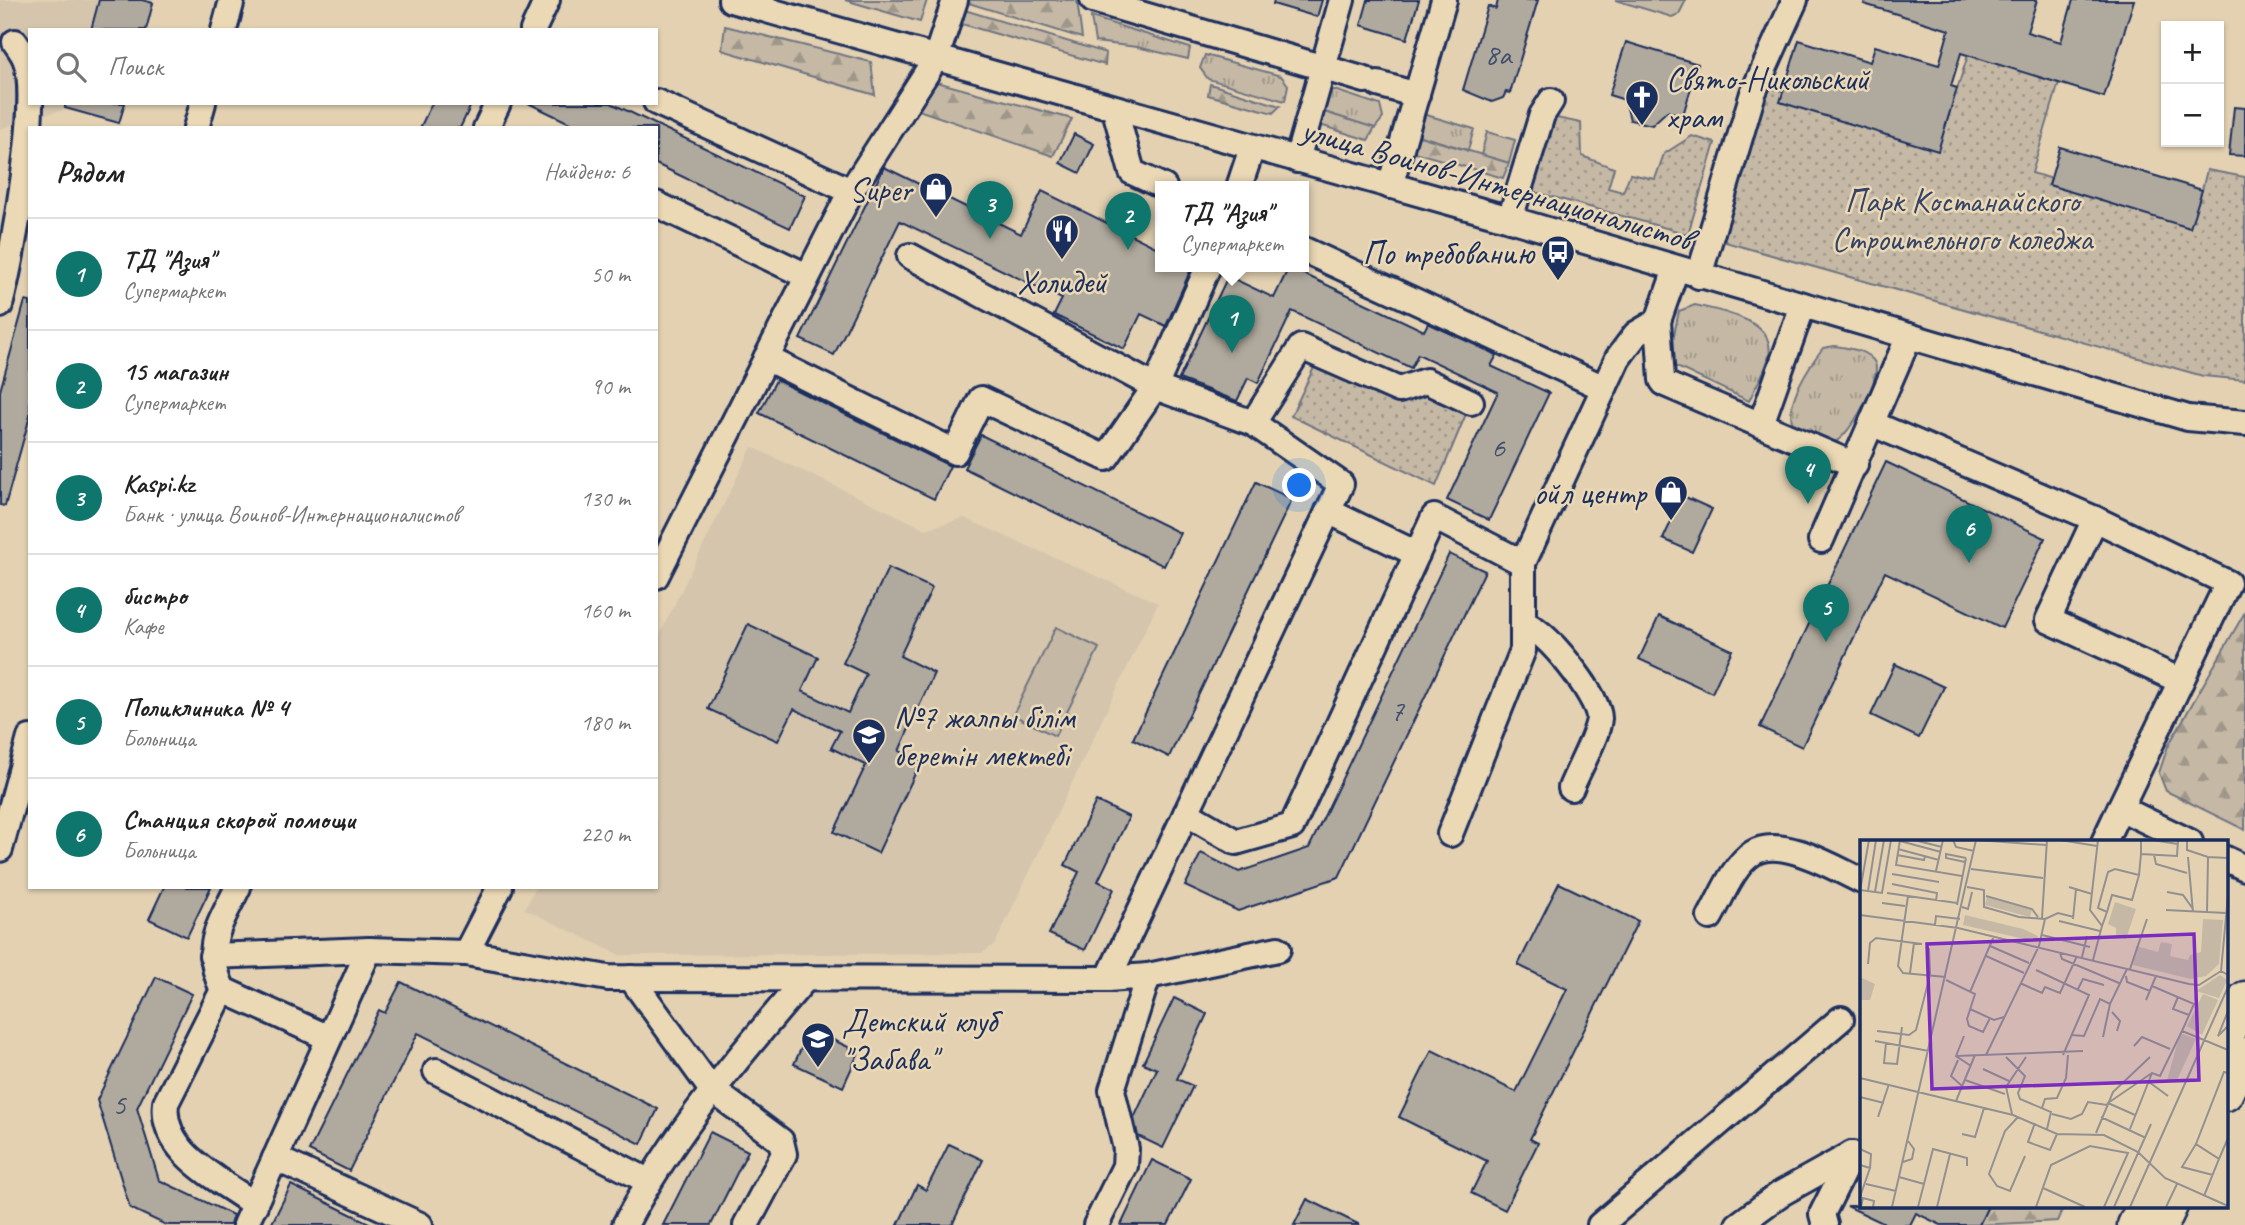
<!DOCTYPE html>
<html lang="ru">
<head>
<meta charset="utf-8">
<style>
	body { margin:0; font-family:Caveat,sans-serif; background:#f2f2f2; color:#222 }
	.controls { position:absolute; right:21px; top:21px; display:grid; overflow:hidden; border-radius:0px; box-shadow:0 2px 5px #0004 }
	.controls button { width:63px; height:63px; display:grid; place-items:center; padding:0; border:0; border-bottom:2px solid #e0e0e0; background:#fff; color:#222; font:35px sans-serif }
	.you { position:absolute; left:1300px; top:486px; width:24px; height:24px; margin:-18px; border:5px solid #fff; border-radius:50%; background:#1a73e8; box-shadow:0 0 0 10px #1a73e833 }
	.badge { display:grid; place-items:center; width:46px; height:46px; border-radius:50%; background:#0f766e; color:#fff; font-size:23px; font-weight:700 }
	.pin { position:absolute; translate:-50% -58px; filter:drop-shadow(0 2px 4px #0008) }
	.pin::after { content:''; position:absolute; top:37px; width:24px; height:21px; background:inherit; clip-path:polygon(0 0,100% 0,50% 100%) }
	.popup { position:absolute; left:1155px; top:181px; width:154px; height:91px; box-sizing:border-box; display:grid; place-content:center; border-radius:0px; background:#fff; filter:drop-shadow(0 2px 5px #0005); font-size:23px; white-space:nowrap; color:#767676 }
	.popup b { font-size:26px; color:#222 }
	.popup::after { content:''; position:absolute; left:50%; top:100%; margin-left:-14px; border:14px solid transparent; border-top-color:#fff }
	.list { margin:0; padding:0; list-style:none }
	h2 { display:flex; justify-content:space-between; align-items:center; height:91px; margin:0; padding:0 28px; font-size:30px }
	h2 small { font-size:23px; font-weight:400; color:#767676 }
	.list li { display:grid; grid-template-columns:46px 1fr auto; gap:21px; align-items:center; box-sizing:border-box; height:112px; padding:0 28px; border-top:2px solid #e0e0e0 }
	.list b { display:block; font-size:26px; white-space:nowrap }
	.list p { margin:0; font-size:23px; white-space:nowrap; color:#767676 }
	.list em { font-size:23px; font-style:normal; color:#767676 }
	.icon { flex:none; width:38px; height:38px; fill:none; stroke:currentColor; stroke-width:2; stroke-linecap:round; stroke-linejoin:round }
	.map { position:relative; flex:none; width:2245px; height:1225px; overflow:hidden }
	.search { position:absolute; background:#fff; box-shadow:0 2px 5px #0004; left:28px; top:28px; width:630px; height:77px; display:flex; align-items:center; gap:18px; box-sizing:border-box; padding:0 24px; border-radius:0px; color:#767676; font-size:26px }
	.panel { position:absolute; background:#fff; box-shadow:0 2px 5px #0004; left:28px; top:126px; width:630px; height:763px; border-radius:0px }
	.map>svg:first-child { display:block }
	.built { fill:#d4c5ac }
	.grass { fill:url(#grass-tufts); stroke:#707482; stroke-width:2 }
	.forest { fill:url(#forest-firs); stroke:#707482; stroke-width:2 }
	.park { fill:url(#park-dots); stroke:#707482; stroke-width:2 }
	.pitch { fill:#c5b9a5; stroke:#707482; stroke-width:2 }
	.building { fill:#b0a99d; stroke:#1b2f5e; stroke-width:2 }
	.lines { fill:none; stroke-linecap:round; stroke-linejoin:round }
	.minor-casing { stroke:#1b2f5e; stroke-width:30 }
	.major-casing { stroke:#1b2f5e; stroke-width:37 }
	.minor { stroke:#ebd8b5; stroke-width:24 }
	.major { stroke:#ebd8b5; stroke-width:32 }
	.labels { text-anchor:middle; stroke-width:5; stroke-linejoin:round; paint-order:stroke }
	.number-label { font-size:30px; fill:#404e6e }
	.poi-label { font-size:33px; fill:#1b2f5e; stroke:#ebd8b5; text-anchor:start }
	.street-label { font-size:33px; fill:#1b2f5e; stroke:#ebd8b5 }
	.park-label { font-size:33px; fill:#344469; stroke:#ebd8b5 }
	.inset-road { fill:none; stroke:#939090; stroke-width:2 }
	.view { fill:#7b2cbf; fill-opacity:0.15; stroke:#7b2cbf; stroke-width:3.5 }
	.inset-edge { fill:none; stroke:#1b2f5e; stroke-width:3.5 }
</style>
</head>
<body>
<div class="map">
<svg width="2245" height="1225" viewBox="0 0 2245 1225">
	<defs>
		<pattern id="grass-tufts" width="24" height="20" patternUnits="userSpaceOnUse" patternTransform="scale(1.75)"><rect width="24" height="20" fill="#c5b9a5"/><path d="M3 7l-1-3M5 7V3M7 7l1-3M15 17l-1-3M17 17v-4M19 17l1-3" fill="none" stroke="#9f978a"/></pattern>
		<pattern id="forest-firs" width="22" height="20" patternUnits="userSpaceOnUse" patternTransform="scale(1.75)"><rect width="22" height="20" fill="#c5b9a5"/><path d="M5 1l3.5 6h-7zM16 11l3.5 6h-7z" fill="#9f978a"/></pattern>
		<pattern id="park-dots" width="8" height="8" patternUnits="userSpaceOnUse" patternTransform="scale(1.75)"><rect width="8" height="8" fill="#c5b9a5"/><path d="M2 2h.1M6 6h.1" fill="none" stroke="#9f978a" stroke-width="1.8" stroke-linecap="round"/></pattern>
	</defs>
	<rect width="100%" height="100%" fill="#e3d1b2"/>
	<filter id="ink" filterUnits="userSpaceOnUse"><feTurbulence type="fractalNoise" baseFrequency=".0143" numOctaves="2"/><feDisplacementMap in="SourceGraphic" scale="14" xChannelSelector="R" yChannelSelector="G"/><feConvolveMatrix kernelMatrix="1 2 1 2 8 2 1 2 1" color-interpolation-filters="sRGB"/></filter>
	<g filter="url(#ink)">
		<g class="built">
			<polygon points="0,0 152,0 146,30 30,30 30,103 125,103 119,123 68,109 29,118 0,129"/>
			<polygon points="752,447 926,529 964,518 1158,603 995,944 982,953 620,955 525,909 536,887 656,887 656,642"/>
		</g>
		<g class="grass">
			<polygon points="1091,17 1190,48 1188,59 1137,47 1095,42"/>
			<polygon points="1205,55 1281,76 1288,85 1285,101 1208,79 1200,68"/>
			<polygon points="1328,88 1380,105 1383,118 1375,128 1308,107"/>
			<polygon points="1423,114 1474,129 1468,150 1417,135"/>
			<polygon points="1487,132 1515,140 1509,163 1481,155"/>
			<path d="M1695,305C1719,311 1776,319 1769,356C1766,371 1755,387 1749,401L1668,363L1679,311Z"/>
			<path d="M1835,346C1848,348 1868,350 1875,363C1882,378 1849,438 1834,442L1792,422C1787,399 1809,366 1823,348Z"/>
		</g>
		<g class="forest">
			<polygon points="845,0 927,0 920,22"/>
			<polygon points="1077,0 1082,38 962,1 962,0"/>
			<polygon points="958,8 1106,53 1105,65 955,22"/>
			<polygon points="725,26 871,62 875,95 722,50"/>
			<polygon points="933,81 1072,119 1053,156 895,102"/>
			<polygon points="1210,84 1280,106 1273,113 1208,95"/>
			<polygon points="1308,107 1375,128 1368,140 1307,121"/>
			<polygon points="1406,132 1509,163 1503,178 1411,151"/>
			<polygon points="2245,612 2245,830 2166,791 2159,773 2168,746"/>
			<polygon points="1988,1206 2064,1206 2057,1221 1979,1225"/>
		</g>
		<g class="park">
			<polygon points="1968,55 2060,79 2032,173 2185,218 2202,190 2207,170 2245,177 2245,380 2203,376 1725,242 1718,227 1757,84 1942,137"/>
			<polygon points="1542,115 1581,123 1582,156 1614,168 1608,188 1623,192 1630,174 1655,179 1664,154 1692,136 1715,143 1688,234 1520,188"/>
			<polygon points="1318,359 1426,386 1471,402 1436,486 1291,416"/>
		</g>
		<g class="pitch">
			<polygon points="1615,0 1686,0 1679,14 1672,17"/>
			<polygon points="1056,627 1099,648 1055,736 1013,715"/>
		</g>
		<g class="building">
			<polygon points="99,0 142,0 153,3 146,30 91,30"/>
			<polygon points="1274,0 1322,0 1317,17 1273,4"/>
			<polygon points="1368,0 1419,0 1407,39 1361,25"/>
			<polygon points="1498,0 1538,0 1510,93 1506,92 1503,98 1492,102 1463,90 1488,6 1496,9"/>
			<polygon points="1865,0 2037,0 2027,32 2061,42 2073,0 2134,0 2104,97 1961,53 1951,86 1957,88 1938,151 1780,102 1799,40 1870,62 1875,46 1939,65 1949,30 1864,4"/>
			<polygon points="1626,42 1698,64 1683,115 1667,111 1652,125 1630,120 1625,100 1609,95"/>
			<polygon points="65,103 125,103 119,123 65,108"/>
			<polygon points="432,103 472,103 460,128 420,128"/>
			<polygon points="528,103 611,103 805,196 790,228 656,164 656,128 580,128"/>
			<polygon points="2234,107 2245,108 2245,156 2229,155"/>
			<polygon points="1074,134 1094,144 1080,173 1060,163"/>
			<polygon points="2060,147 2202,190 2190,228 2049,185"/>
			<polygon points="884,167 1021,234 1042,191 1160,249 1160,267 1192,267 1166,326 1141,314 1124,349 1054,315 1062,299 900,221 834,355 800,339"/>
			<polygon points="1289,267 1424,331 1428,323 1497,355 1491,366 1549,393 1489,520 1447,500 1498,392 1418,354 1411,368 1292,311 1258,383 1248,378 1237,401 1179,379 1228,276 1274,298"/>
			<polygon points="25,301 30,302 30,416 5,506 0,505 0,391"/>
			<polygon points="776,380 950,466 934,499 759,413"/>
			<polygon points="981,435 1180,533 1164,566 964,468"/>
			<polygon points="1886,462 2045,538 2002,628 1885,572 1802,747 1760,727"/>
			<polygon points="1256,482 1292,499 1169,757 1133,739"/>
			<polygon points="1683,496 1712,509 1692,552 1663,539"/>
			<polygon points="1449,554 1485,571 1339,877 1238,911 1185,886 1201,853 1239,872 1309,848"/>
			<polygon points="888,568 932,588 900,656 934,673 899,751 921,761 878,853 834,832 866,765 831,748 840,731 794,709 778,741 708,709 748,624 818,657 802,691 848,713 866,674 843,663"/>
			<polygon points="1659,616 1732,650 1712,693 1639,659"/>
			<polygon points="1895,664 1944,687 1919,738 1871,715"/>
			<polygon points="1096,801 1129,817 1098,881 1114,889 1085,950 1049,934 1079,872 1065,865"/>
			<polygon points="1559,883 1638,921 1530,1139 1538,1143 1505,1210 1471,1193 1487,1161 1399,1117 1432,1050 1516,1092 1567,989 1518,965"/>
			<polygon points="164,887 211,887 187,937 149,919"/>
			<polygon points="156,977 192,994 137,1108 159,1180 233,1215 230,1225 166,1225 130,1208 97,1100"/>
			<polygon points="401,982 658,1109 641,1144 418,1033 349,1171 309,1151 379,1010 385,1013"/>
			<polygon points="1174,998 1207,1014 1177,1079 1193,1086 1163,1148 1138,1136 1134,1118 1157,1069 1143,1063"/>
			<polygon points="810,1029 859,1052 843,1087 794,1064"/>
			<polygon points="710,1132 748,1151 711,1225 663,1225"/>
			<polygon points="949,1144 983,1160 952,1225 898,1225 917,1185 926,1190"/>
			<polygon points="1152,1160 1191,1179 1168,1225 1121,1225"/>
			<polygon points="291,1185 373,1225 271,1225"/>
			<polygon points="1307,1199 1360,1225 1294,1225"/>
			<polygon points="1847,1206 1988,1206 1979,1225 1941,1225 1916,1213 1910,1225 1887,1225"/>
		</g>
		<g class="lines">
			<g class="minor-casing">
				<g id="minor">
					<polyline points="731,0 1510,219 2188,418 2245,423"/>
					<polyline points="1093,0 1365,80"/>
					<polyline points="224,30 232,0"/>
					<polyline points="533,30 547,0"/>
					<polyline points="1378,84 1417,95"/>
					<polyline points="656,102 851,191"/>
					<polyline points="1115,110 1132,172 1164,187"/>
					<polyline points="196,128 203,103"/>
					<polyline points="486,128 498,103"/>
					<polyline points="1297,160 1342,0"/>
					<polyline points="1390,186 1444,0"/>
					<polyline points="1239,187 1252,148"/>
					<polyline points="656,204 807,276"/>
					<polyline points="1510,219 1542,115 1551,101"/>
					<polyline points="1304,250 1604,388"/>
					<polyline points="910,256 1155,387 1253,423 1341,484 1108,979"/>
					<polyline points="1699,276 1753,93 1795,0"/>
					<path d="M0,305C12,260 41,100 26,61C24,54 19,48 15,42"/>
					<polyline points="1658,321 1662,380 1665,384 1855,465"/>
					<polyline points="766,358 955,452 981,399 1106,458 1155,387 1208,267"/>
					<polyline points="1253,423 1301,347 1399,390 1426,381 1471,402"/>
					<polyline points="1761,424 1803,305"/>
					<polyline points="1873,424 2095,519 2228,583 2120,808 2190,842"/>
					<polyline points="1328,511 1417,554"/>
					<polyline points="2095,519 2048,620 2181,681"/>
					<polyline points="1821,540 1909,336"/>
					<polyline points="656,576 851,191 936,58 955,0"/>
					<path d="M1524,624C1545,628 1599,697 1599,718C1598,735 1578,770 1571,788"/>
					<polyline points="1186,813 1236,842 1292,826 1434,517 1523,563 1618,358 1636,334 1658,321 1676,269"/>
					<polyline points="1450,834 1523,650 1523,563"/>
					<polyline points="2104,842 2120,808"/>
					<polyline points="0,849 30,738"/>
					<polyline points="2226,859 2245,868"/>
					<path d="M238,887C219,927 202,946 223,990L329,1038"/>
					<path d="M1710,917C1721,898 1733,865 1753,853C1781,835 1836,869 1862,881"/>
					<polyline points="466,953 500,887"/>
					<polyline points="212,956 369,950 466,953 608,978 1108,979 1148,976 1278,949"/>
					<polyline points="631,978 711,1089 781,1141 784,1154 746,1225"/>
					<path d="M223,990L166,1103C160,1153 220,1179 255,1205"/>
					<polyline points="436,1071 648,1181"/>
					<polyline points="275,1158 420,1225"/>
					<polyline points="245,1225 369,950"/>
					<path d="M625,1225C673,1133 739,1056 806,978"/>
					<polyline points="1096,1225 1125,1166 1126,1149 1112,1090 1148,976"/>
					<polyline points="1600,1225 1841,1019"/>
					<polyline points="1738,1225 1780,1194 1852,1154"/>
					<polyline points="1825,1225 1822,1214 1852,1154 1856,1156"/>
				</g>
			</g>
			<g class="major-casing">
				<g id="major">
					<polyline points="2226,1037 2245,998"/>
					<polyline points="2226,1094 2245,1054"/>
					<polyline points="2134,1225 2143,1206"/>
					<polyline points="2162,1225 2171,1206"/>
				</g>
			</g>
			<use href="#minor" class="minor"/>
			<use href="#major" class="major"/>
		</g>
	</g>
	<defs>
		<g id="church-pin" transform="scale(1.75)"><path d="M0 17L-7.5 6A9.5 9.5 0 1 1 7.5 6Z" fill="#1b2f5e" stroke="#ebd8b5"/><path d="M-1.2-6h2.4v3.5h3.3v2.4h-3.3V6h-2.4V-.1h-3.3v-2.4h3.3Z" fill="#fff"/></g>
		<g id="shop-pin" transform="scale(1.75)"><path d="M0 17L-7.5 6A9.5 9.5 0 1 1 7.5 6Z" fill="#1b2f5e" stroke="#ebd8b5"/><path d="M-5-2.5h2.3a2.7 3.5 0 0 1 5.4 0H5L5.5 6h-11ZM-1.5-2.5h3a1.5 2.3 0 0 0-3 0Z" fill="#fff"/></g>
		<g id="restaurant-pin" transform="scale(1.75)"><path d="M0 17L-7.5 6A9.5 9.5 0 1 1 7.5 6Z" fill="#1b2f5e" stroke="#ebd8b5"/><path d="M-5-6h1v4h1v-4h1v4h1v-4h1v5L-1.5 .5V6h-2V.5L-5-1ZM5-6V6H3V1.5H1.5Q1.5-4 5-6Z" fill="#fff"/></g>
		<g id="bus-pin" transform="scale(1.75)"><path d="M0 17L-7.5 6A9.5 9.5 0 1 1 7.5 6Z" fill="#1b2f5e" stroke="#ebd8b5"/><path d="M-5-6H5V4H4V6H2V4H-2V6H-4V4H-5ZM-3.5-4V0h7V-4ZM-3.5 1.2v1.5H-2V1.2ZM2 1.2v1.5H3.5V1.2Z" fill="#fff"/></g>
		<g id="school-pin" transform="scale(1.75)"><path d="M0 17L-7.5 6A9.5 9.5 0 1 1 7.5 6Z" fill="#1b2f5e" stroke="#ebd8b5"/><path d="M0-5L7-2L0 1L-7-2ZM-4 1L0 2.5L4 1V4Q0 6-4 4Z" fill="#fff"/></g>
	</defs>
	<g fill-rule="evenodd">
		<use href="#church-pin" x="1642" y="97"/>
		<use href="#shop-pin" x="936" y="189"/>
		<use href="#restaurant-pin" x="1062" y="231"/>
		<use href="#bus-pin" x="1558" y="252"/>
		<use href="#shop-pin" x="1671" y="492"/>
		<use href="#school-pin" x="869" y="735"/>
		<use href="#school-pin" x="818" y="1039"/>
	</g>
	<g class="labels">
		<g class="number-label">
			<text x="1498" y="64">8а</text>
			<text x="1498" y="457">6</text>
			<text x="1397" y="720">7</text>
			<text x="119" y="1114">5</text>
		</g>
		<g class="poi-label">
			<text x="1666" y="90">Свято-Никольский<tspan x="1666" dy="38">храм</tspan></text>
			<text x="912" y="201" text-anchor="end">Super</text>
			<text x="1534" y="264" text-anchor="end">По требованию</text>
			<text x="1062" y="293" text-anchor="middle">Холидей</text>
			<text x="1646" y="504" text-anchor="end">ойл центр</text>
			<text x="894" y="728">№7 жалпы білім<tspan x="894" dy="38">беретін мектебі</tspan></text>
			<text x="842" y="1032">Детский клуб<tspan x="842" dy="38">"Забава"</tspan></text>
		</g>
		<g class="street-label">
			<text transform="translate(1497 183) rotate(16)" y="12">улица Воинов-Интернационалистов</text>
		</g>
		<g class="park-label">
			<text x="1962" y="212">Парк Костанайского<tspan x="1962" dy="38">Строительного коледжа</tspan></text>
		</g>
	</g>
	<g transform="translate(1860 840)">
		<rect width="368" height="368" fill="#e3d1b2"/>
		<path d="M360,135L367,140L359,158L336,151Z" fill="#c5b9a5"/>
		<path d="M105,75L163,89L178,96L177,102L103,85ZM343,154L358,160L342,195L327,186ZM320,193L336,199L317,240L307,241Z" fill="#c5b9a5"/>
		<path d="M127,57L172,69L170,77L125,65ZM343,79L363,80L359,124L346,136L331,139L273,125L276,106L298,112L301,102L312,104L310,116L328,120L330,115L341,112Z" fill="#c5b9a5"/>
		<path d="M255,62L276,69L266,99L256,96V88L248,84ZM0,137L15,144L10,160H0Z" fill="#c5b9a5"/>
		<path class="inset-road" d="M40,0L36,25L102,36M54,0L82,7M93,0L96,7L114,11M117,0L186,5M200,0L237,6M281,0V14L317,16L318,0M292,0L318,4M327,0V10L348,17M40,1L81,12M38,9L79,20M37,15L64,20L65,16M294,15L296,24L327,33M328,17L333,72M105,22L86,18V14L106,18M111,29L183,38M76,31L83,0M32,34L79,42M279,35L281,14M32,44L77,53L76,61M107,47L124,50V67L159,77L185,79M209,47L232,54M0,50L22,53L31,0M0,51L9,0M8,51L16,0M15,52L24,0M307,52L323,55L333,69M27,53L97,63M368,55L361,131L368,135M48,56L38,126L43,133L86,137M126,56L172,69L178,77M22,63L45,66M97,65L106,18M102,67L108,69L112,52M306,70L366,73M347,72L348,17L368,18M0,75L98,88L329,144L339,145L361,131M182,78L187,0M213,79L216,49M199,81L240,91M75,85L76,76L100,79M242,86L247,72L252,55L272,60L279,35L255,29L248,32L238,68L247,72M182,95L230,107M130,106L169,123M200,113L202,119L259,143M126,116L164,133M222,117L227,96M233,120L242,86L230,70L238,0M8,124L10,103L16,98L62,104M270,129L287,79M176,130L229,155L203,215M50,133L54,103M266,136L267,142L290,151M86,140L115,154L107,179L109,186L123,192L130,178M160,143L182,153L185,147L200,153L217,116M292,146L334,164L322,191L344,200M218,149L223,139L244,145M110,152L134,96M318,157L313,169L329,175M286,160L296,136M110,169L134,180L144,177M368,171L358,196L368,186M252,172L260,181L257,191M17,191L49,195L56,190L70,135L69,108M211,195L224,196L240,159L250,164L267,129M104,196L96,216L111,226M243,197L250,164M344,200L368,210M15,201L69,211M26,203L24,223L37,224L42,187M274,206L282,197L310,209M126,215L179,106L185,79L198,73L214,77M96,216L223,211M146,217L165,236L158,253L160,259L191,272L187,289M98,220L91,236L102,246M123,229L149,241M0,238L153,275L197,294L244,295L278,312L305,338L368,366M105,240L145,254M289,242L308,256M0,257L24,263M96,261L115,215M182,268L185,259L197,258L206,238L208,215M152,274L146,247L166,217M192,274L211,279L222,274L228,262L247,265M275,275L248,263L292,233M18,277L29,244M158,277L145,291L129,334L137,346L150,351L165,316M241,277L286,298M175,283L168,302L190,310L197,294M270,289L292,233L300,236L322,191M236,293L253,252L290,217M102,294L115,297L124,268M336,304L322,327L353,335M0,309L11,314L10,328M359,319L368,298M43,322L52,319L54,309L48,301M0,325L10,328L0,357M39,337L64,344M6,344L36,351M183,348L225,367M344,356L359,319L336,304L364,232L368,233M1,367L3,358L14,361L13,367M32,367L116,0M58,367L73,309L107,318V326M77,367L90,314M176,367L191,325L230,306L268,313L244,367M254,367L291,284M270,367L368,147M306,367L317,344"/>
		<path class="view" d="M334,94L339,240L72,249L67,104Z"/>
		<rect width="368" height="368" class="inset-edge"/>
	</g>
</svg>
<div class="controls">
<button>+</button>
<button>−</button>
</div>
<div class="you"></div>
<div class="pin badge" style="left:1232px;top:353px">1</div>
<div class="popup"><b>ТД &quot;Азия&quot;</b>Супермаркет</div>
<div class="pin badge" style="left:1128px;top:250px">2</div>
<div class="pin badge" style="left:990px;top:239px">3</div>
<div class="pin badge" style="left:1808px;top:504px">4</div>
<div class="pin badge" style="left:1826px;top:642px">5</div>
<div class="pin badge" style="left:1969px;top:563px">6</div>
<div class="search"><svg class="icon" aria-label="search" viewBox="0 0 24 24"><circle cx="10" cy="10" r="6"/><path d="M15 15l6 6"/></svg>Поиск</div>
<section class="panel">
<h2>Рядом<small>Найдено: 6</small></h2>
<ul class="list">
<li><span class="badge">1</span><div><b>ТД &quot;Азия&quot;</b><p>Супермаркет</p></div><em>50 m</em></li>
<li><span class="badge">2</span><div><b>15 магазин</b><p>Супермаркет</p></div><em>90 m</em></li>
<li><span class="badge">3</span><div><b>Kaspi.kz</b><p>Банк · улица Воинов-Интернационалистов</p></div><em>130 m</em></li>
<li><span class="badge">4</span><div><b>бистро</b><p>Кафе</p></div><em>160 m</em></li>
<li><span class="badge">5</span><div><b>Поликлиника № 4</b><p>Больница</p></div><em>180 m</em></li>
<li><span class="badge">6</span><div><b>Станция скорой помощи</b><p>Больница</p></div><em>220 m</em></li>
</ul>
</section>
</div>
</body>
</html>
